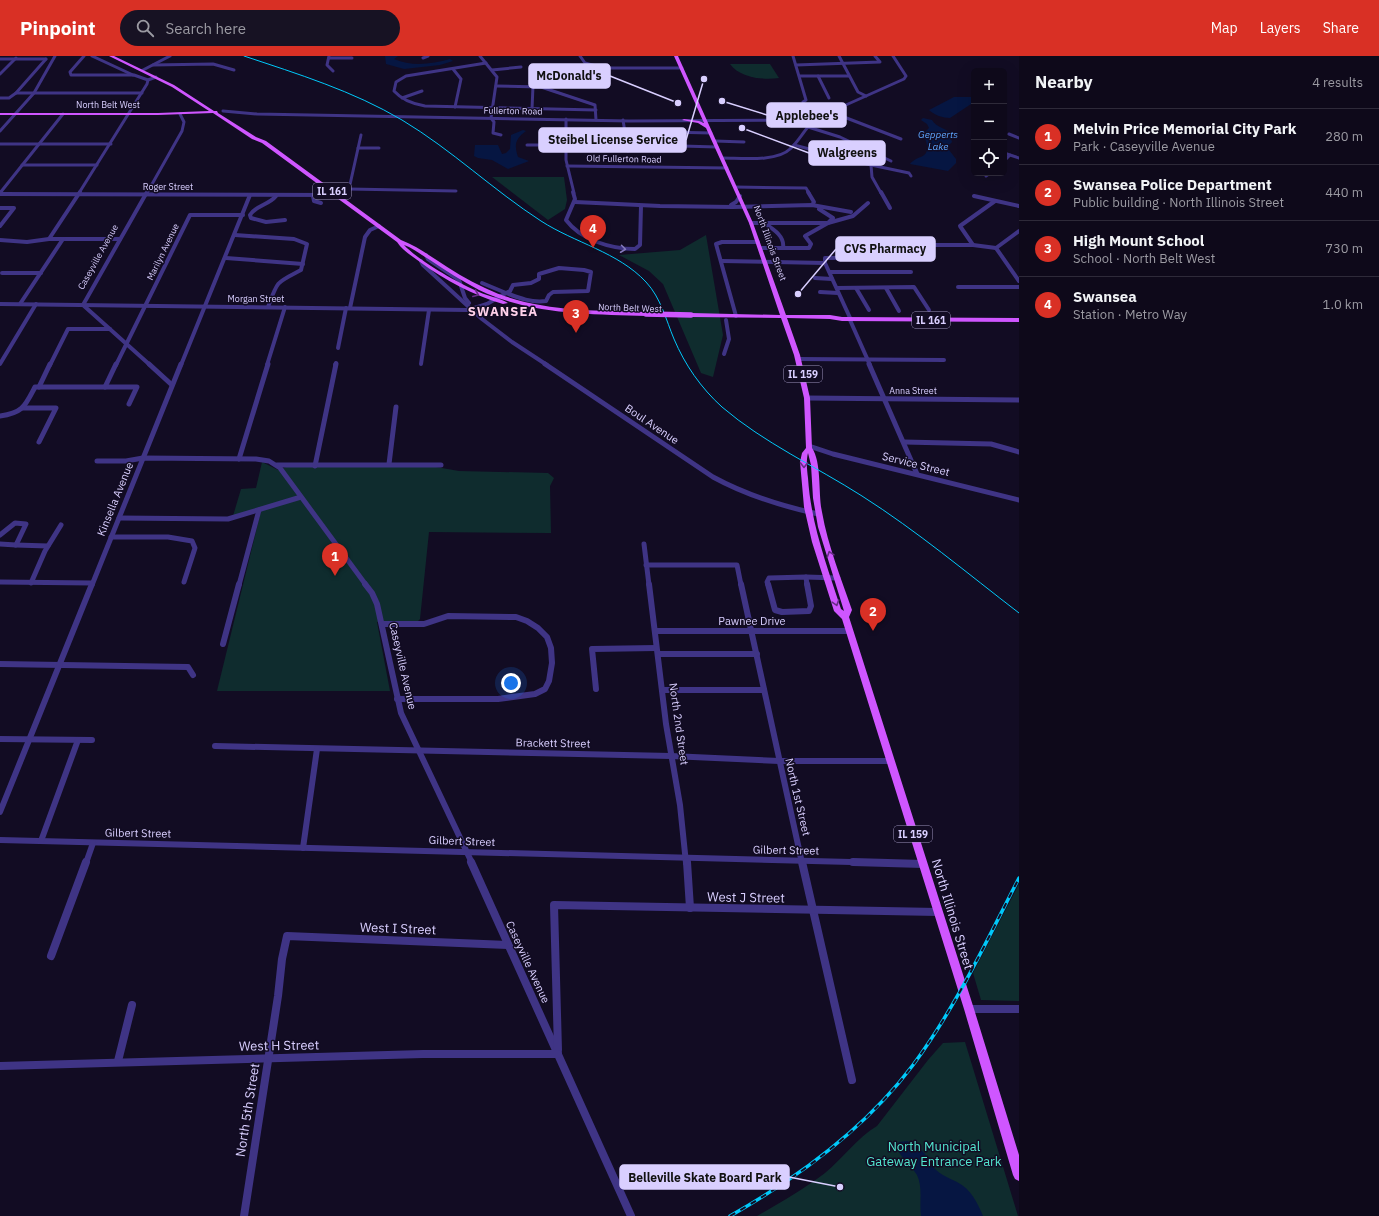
<!DOCTYPE html>
<html lang="en">
<head>
<meta charset="utf-8">
<style>
	body { margin:0; font-family:"IBM Plex Sans",sans-serif; background:#171223; color:#f1f3f6 }
	.controls { position:absolute; right:12px; top:12px; display:grid; overflow:hidden; border-radius:6px; box-shadow:0 4px 16px #0002 }
	.controls button { width:36px; height:36px; display:grid; place-items:center; padding:0; border:0; border-bottom:1px solid #2e2a39; background:#0e091a; color:#f1f3f6; font:20px sans-serif }
	.you { position:absolute; left:511px; top:627px; width:14px; height:14px; margin:-10px; border:3px solid #fff; border-radius:50%; background:#1a73e8; box-shadow:0 0 0 6px #1a73e833 }
	.badge { display:grid; place-items:center; width:26px; height:26px; border-radius:50%; background:#d93025; color:#fff; font-size:13px; font-weight:700 }
	.pin { position:absolute; translate:-50% -33px; filter:drop-shadow(0 1px 2px #0008) }
	.pin::after { content:''; position:absolute; top:21px; width:14px; height:12px; background:inherit; clip-path:polygon(0 0,100% 0,50% 100%) }
	.list { margin:0; padding:0; list-style:none }
	h2 { display:flex; justify-content:space-between; align-items:center; height:52px; margin:0; padding:0 16px; font-size:17px }
	h2 small { font-size:13px; font-weight:400; color:#9b9aa2 }
	.list li { display:grid; grid-template-columns:26px 1fr auto; gap:12px; align-items:center; box-sizing:border-box; height:56px; padding:0 16px; border-top:1px solid #2e2a39 }
	.list b { display:block; font-size:15px; white-space:nowrap }
	.list p { margin:0; font-size:13px; white-space:nowrap; color:#9b9aa2 }
	.list em { font-size:13px; font-style:normal; color:#9b9aa2 }
	.icon { flex:none; width:22px; height:22px; fill:none; stroke:currentColor; stroke-width:2; stroke-linecap:round; stroke-linejoin:round }
	.map { position:relative; flex:none; width:1019px; height:1160px; overflow:hidden }
	header { display:flex; align-items:center; gap:24px; box-sizing:border-box; height:56px; padding:0 20px; background:#d93025; color:#fff }
	header strong { font-size:19px }
	nav { display:flex; gap:22px; margin-inline-start:auto; font-size:14px }
	.search { width:280px; height:36px; background:#171223; display:flex; align-items:center; gap:10px; box-sizing:border-box; padding:0 14px; border-radius:22px; color:#9b9aa2; font-size:15px }
	main { display:flex }
	aside { flex:1; background:#0e091a }
	.map>svg:first-child { display:block }
	.green { fill:#0f2c2e }
	.water { fill:#061642 }
	.lines { fill:none; stroke-linecap:round; stroke-linejoin:round }
	.minor-far4 { stroke:#3f3485; stroke-width:3 }
	.minor-far3 { stroke:#3f3485; stroke-width:4 }
	.minor-far2 { stroke:#3f3485; stroke-width:5 }
	.minor-far1 { stroke:#3f3485; stroke-width:6 }
	.minor { stroke:#3f3485; stroke-width:8 }
	.major { fill:#cf56ff; fill-rule:evenodd }
	.tram { stroke:#00c9fa; stroke-width:1 }
	.rail-casing { stroke:#00c9fa; stroke-width:3.5 }
	.rail { stroke:#120c23; stroke-width:2; stroke-dasharray:6; stroke-linecap:butt }
	.major-bridge { stroke:#cf56ff; stroke-width:5.5 }
	.oneway { stroke:#847abc }
	.oneway2 { stroke:#672d86 }
	.labels { text-anchor:middle; stroke-width:3; stroke-linejoin:round; paint-order:stroke }
	.far-street-label { font-size:9px; fill:#d9cfff; stroke:#120c23 }
	.far-water-label { font-size:10px; font-style:italic; fill:#5da5ff; stroke:#120c23 }
	.shield { fill:#120c23; stroke:#9d94bd; stroke-width:1 }
	.shield-label { font-size:10px; font-weight:bold; fill:#d9cfff }
	.street-label { font-size:11px; fill:#d9cfff; stroke:#120c23 }
	.far-district-label { font-size:13px; font-weight:bold; letter-spacing:1px; fill:#ffd1ea; stroke:#120c23 }
	.near-street-label { font-size:13px; fill:#d9cfff; stroke:#120c23 }
	.near-park-label { font-size:13px; fill:#53e7d0; stroke:#120c23 }
	.leader { fill:none; stroke:#d9cfff; stroke-width:1.5 }
	.callout-dot { fill:#d9cfff; stroke:#120c23; stroke-width:1.5 }
	.callout { fill:#d9cfff; stroke:#d9cfff; stroke-width:1.5 }
	.callout-label { font-size:12px; text-anchor:middle; font-weight:bold; fill:#111 }
</style>
</head>
<body>
<header>
<strong>Pinpoint</strong>
<div class="search"><svg class="icon" aria-label="search" viewBox="0 0 24 24"><circle cx="10" cy="10" r="6"/><path d="M15 15l6 6"/></svg>Search here</div>
<nav><a>Map</a><a>Layers</a><a>Share</a></nav>
</header>
<main>
<div class="map">
<svg width="1019" height="1160" viewBox="0 0 1019 1160">
	<rect width="100%" height="100%" fill="#120c23"/>
	<g class="green">
		<path d="M730,8H770L779,22C763,24 740,22 730,8Z"/>
		<polygon points="492,121 564,121 567,144 565,153 548,164"/>
		<polygon points="706,179 723,279 713,321 701,317 663,228 649,215 619,199 680,194"/>
		<polygon points="262,406 278,414 286,411 436,411 459,415 548,417 554,422 550,430 551,477 429,476 420,563 417,566 377,566 390,635 217,635 261,455 233,460 241,433 256,432"/>
		<polygon points="1019,828 1019,945 981,944 973,917"/>
		<path d="M965,986L1018,1160H757C780,1147 804,1133 825,1117C843,1102 857,1082 877,1070L928,1004L943,987Z"/>
	</g>
	<g class="water">
		<path d="M385,0H398L394,3C412,11 432,8 450,3L453,5L440,9L404,13L386,8Z"/>
		<path d="M954,41H974V46L950,62C943,62 934,59 929,54Z"/>
		<path d="M923,62L932,64C936,71 946,73 954,78L951,83L952,86L949,89V94L956,103V107L948,115L910,108C918,98 931,104 926,85C925,82 922,79 921,76L926,75L929,72L927,68L921,64Z"/>
		<path d="M523,74L526,75C515,83 514,89 518,101L529,105L508,113L492,104L478,102L474,100L475,89H498L502,98L506,97L510,93L511,79Z"/>
		<path d="M908,1085C913,1094 915,1090 922,1095C928,1100 930,1108 935,1113C941,1119 949,1122 957,1126C971,1133 977,1146 983,1160H921C919,1147 923,1131 917,1119C911,1109 901,1102 896,1091L899,1086Z"/>
	</g>
	<g class="lines">
		<g class="minor-far4">
			<polyline points="84,0 70,16 71,19 134,19 148,24"/>
			<polyline points="92,0 133,19"/>
			<polyline points="329,0 327,9 333,15"/>
			<polyline points="480,0 497,21 491,62 494,66 493,77 501,79"/>
			<polyline points="580,0 585,7 603,12 682,12"/>
			<polyline points="793,0 806,44 803,46"/>
			<polyline points="839,0 858,36 866,40"/>
			<polyline points="329,2 352,2"/>
			<polyline points="423,2 428,0"/>
			<polyline points="0,3 46,3"/>
			<path d="M486,7L406,20L396,26L394,35C402,44 413,48 425,50L596,54"/>
			<polyline points="153,9 213,8 234,14"/>
			<polyline points="796,9 880,6 875,0"/>
			<polyline points="453,13 461,23 455,51"/>
			<polyline points="143,14 170,0"/>
			<polyline points="492,14 521,11"/>
			<polyline points="0,18 16,2"/>
			<polyline points="800,20 849,20"/>
			<polyline points="818,20 829,42"/>
			<polyline points="496,30 541,31 595,49 596,64"/>
			<polyline points="16,37 46,3"/>
			<polyline points="0,42 9,42 16,37 142,37"/>
			<polyline points="402,42 422,35"/>
			<polyline points="532,53 533,30"/>
			<polyline points="223,55 257,58 629,65 804,64"/>
			<polyline points="831,56 901,83"/>
			<polyline points="566,63 566,104 574,137"/>
			<polyline points="623,64 628,95"/>
			<polyline points="808,71 840,81 891,105"/>
			<polyline points="0,75 34,37 55,0"/>
			<polyline points="624,75 711,77"/>
			<polyline points="644,76 646,89 717,91"/>
			<polyline points="1009,78 1019,82"/>
			<polyline points="715,85 744,86"/>
			<polyline points="0,88 111,88"/>
			<polyline points="527,89 566,89"/>
			<polyline points="794,89 871,109 909,117 911,120"/>
			<polyline points="358,92 379,92"/>
			<polyline points="1004,97 1019,102"/>
			<path d="M723,102C741,102 777,106 790,93C797,87 802,78 808,71L804,64L819,61L904,23L906,20L893,0"/>
			<polyline points="1004,105 1010,99"/>
			<polyline points="22,109 97,109"/>
			<polyline points="871,109 872,121 881,137"/>
			<polyline points="567,110 727,112"/>
			<polyline points="986,120 990,117"/>
			<polyline points="735,131 806,132 809,137"/>
			<polyline points="349,133 456,135"/>
			<polyline points="0,137 63,58"/>
			<polyline points="79,137 147,28 148,24 156,21"/>
			<polyline points="147,137 182,75 184,66 180,58"/>
			<polyline points="337,137 349,133 361,79"/>
		</g>
		<g class="minor-far3">
			<polyline points="147,136 83,249 150,309"/>
			<path d="M573,136L575,143L566,164C581,184 611,193 635,193L640,189L641,150"/>
			<polyline points="808,136 814,146 812,149"/>
			<polyline points="881,136 890,152"/>
			<polyline points="0,137 1,136"/>
			<polyline points="0,138 330,139 341,136"/>
			<path d="M276,140C269,149 256,149 250,159L251,162L266,166L285,164"/>
			<polyline points="313,140 314,145 321,147"/>
			<polyline points="974,140 1019,150"/>
			<polyline points="575,146 660,150 733,151 812,149 851,156"/>
			<polyline points="731,149 736,146 740,140"/>
			<polyline points="0,152 14,152 0,170"/>
			<polyline points="751,167 828,167 853,160 868,147"/>
			<path d="M764,167C773,173 785,180 783,192"/>
			<polyline points="1019,175 996,192 1019,225"/>
			<path d="M235,179L294,183L307,188L301,214C276,227 278,224 268,251"/>
			<polyline points="49,183 80,136"/>
			<polyline points="0,184 27,186 49,183 120,183"/>
			<polyline points="930,189 973,189 996,192"/>
			<polyline points="973,189 960,170 995,145"/>
			<polyline points="760,192 809,192 811,188 805,180 828,167 833,162 819,153"/>
			<polyline points="426,199 428,203 459,224 465,242 469,247"/>
			<polyline points="226,202 303,208"/>
			<polyline points="421,205 423,209 482,263 512,286 547,309"/>
			<polyline points="722,205 825,207 825,202 904,201"/>
			<polyline points="825,207 851,264"/>
			<path d="M559,212L584,214L591,216L588,235L553,236L549,239L546,245C532,247 519,242 506,237L510,235L513,229L531,227L539,223V218Z"/>
			<polyline points="830,216 911,216"/>
			<polyline points="2,217 41,217"/>
			<polyline points="815,222 832,223"/>
			<polyline points="482,227 506,237"/>
			<polyline points="958,231 1019,231"/>
			<polyline points="837,232 914,231 929,254"/>
			<polyline points="856,232 869,254"/>
			<polyline points="886,232 899,255"/>
			<polyline points="820,236 838,237"/>
			<polyline points="0,248 468,254 487,248 506,237"/>
			<polyline points="20,248 63,183"/>
			<polyline points="350,252 365,181 370,174 379,170"/>
			<polyline points="736,260 716,188 722,186 758,186"/>
			<polyline points="850,264 870,309"/>
			<polyline points="338,292 346,252"/>
			<polyline points="724,298 729,283 726,264"/>
			<polyline points="798,303 944,304"/>
			<polyline points="0,308 36,248"/>
			<polyline points="421,308 429,254"/>
			<polyline points="50,309 68,273 110,273"/>
			<polyline points="116,309 190,159 243,159"/>
			<polyline points="181,309 250,139"/>
			<polyline points="267,309 285,251"/>
			<polyline points="335,309 336,307"/>
		</g>
		<g class="minor-far2">
			<polyline points="149,308 172,329"/>
			<path d="M545,308L713,421C746,439 781,450 818,458"/>
			<polyline points="869,308 917,418"/>
			<polyline points="39,331 50,308"/>
			<polyline points="105,331 116,308"/>
			<polyline points="807,342 1019,344"/>
			<polyline points="23,352 56,352 39,386"/>
			<path d="M0,360C23,357 25,350 35,331H137L129,348"/>
			<polyline points="904,386 991,388 1019,396"/>
			<polyline points="809,390 833,398 1019,444"/>
			<polyline points="239,403 268,308"/>
			<polyline points="97,405 126,405 143,402 256,403 269,405 280,412 366,529"/>
			<polyline points="389,408 396,351"/>
			<polyline points="277,409 441,409"/>
			<polyline points="315,410 336,308"/>
			<polyline points="119,462 228,463 301,441"/>
			<polyline points="0,479 15,467 26,468 16,489 0,488"/>
			<polyline points="111,481 168,481 192,485 195,492 184,526"/>
			<polyline points="644,488 649,529"/>
			<polyline points="16,489 48,490"/>
			<polyline points="646,509 737,509 741,529"/>
			<polyline points="806,521 838,522"/>
			<polyline points="0,526 92,527"/>
			<polyline points="31,527 45,495 61,469"/>
			<polyline points="92,529 181,308"/>
			<polyline points="239,529 259,454"/>
			<polyline points="768,529 767,526 769,522 806,521 807,529"/>
		</g>
		<g class="minor-far1">
			<polyline points="365,528 372,537 377,548 401,657 472,807"/>
			<polyline points="649,528 666,668 680,749 686,807"/>
			<polyline points="741,528 802,807"/>
			<polyline points="768,528 775,554 782,556 809,555 811,550 807,528"/>
			<polyline points="382,568 424,568 448,560 516,561 527,565 538,572 547,581 551,592 552,607 549,625 545,633 535,638 498,643 397,643"/>
			<polyline points="655,575 849,575"/>
			<polyline points="223,588 239,528"/>
			<polyline points="658,598 757,598"/>
			<polyline points="0,608 188,611 193,619"/>
			<polyline points="596,633 592,593 656,592"/>
			<polyline points="662,634 764,634"/>
			<polyline points="0,683 92,684"/>
			<polyline points="215,690 671,700 779,705 890,705"/>
			<polyline points="0,756 92,528"/>
			<polyline points="0,784 891,807"/>
			<polyline points="41,785 78,684"/>
			<polyline points="303,792 317,693"/>
			<polyline points="86,807 93,787"/>
		</g>
		<g class="minor">
			<polyline points="471,806 631,1160"/>
			<polyline points="687,806 690,852"/>
			<polyline points="802,806 852,1024"/>
			<polyline points="853,806 923,808"/>
			<polyline points="51,900 86,806"/>
			<polyline points="969,953 1019,953"/>
			<polyline points="558,994 554,849 938,856"/>
			<polyline points="118,1005 132,949"/>
			<polyline points="0,1010 423,998 558,998"/>
			<polyline points="244,1160 278,940 282,903 287,880 508,889"/>
		</g>
		<g class="major">
			<path d="M109,0H114L174,29L214,55H217L218,57L256,81L266,85L401,184C414,189 424,196 435,203C451,214 468,224 485,232C535,256 591,254 646,256L649,258L646,260C590,258 531,259 479,234C462,225 446,215 430,204C421,199 413,192 404,189C419,205 458,227 479,236C488,240 500,242 508,247L503,248C473,239 446,225 420,206C412,200 403,195 397,186L262,87L252,83L213,57L158,59H0V57H158L209,55L172,31Z"/>
			<path d="M674,0H678L753,167L786,259H830L842,261L1019,262V266L842,265L830,263L787,262L800,299L810,342L812,392C822,407 818,437 822,456C828,490 841,522 852,554L849,561L974,953L1019,1099V1125L1015,1123L1013,1119L964,953L842,563L834,555L812,486L804,451L800,406L802,397L806,392L804,342L794,299L781,262L691,261L688,259L691,257L780,259L749,167L706,72L698,67L682,64L684,63L699,65L704,67ZM808,397L811,409L813,442L818,471L844,555L841,553C827,510 811,468 808,422C807,414 806,405 808,397Z"/>
		</g>
		<path class="tram" d="M244,0C298,18 353,35 402,64C452,94 493,134 541,165C575,187 618,196 646,226C661,242 666,264 674,283C685,309 701,332 722,351C764,387 815,410 862,440C917,475 967,517 1019,557"/>
		<g class="rail-casing">
			<path id="rail" d="M730,1160C799,1121 865,1073 913,1009C956,951 986,886 1019,822"/>
		</g>
		<use href="#rail" class="rail"/>
		<polyline class="major-bridge" points="646,258 691,259"/>
	</g>
	<defs><path id="oneway-chevron" d="M-2-3.5L2.5 0L-2 3.5" fill="none" stroke-width="1.6" stroke-linecap="round" stroke-linejoin="round"/></defs>
	<use class="oneway" href="#oneway-chevron" transform="translate(623 193) rotate(7)"/>
	<g class="oneway2">
		<use href="#oneway-chevron" transform="translate(476 238) rotate(22)"/>
		<use href="#oneway-chevron" transform="translate(804 409) rotate(91)"/>
		<use href="#oneway-chevron" transform="translate(830 498) rotate(-108)"/>
		<use href="#oneway-chevron" transform="translate(836 547) rotate(72)"/>
	</g>
	<g class="labels">
		<g class="far-street-label">
			<text x="108" y="52">North Belt West</text>
			<text transform="translate(513 55) rotate(1)" y="3">Fullerton Road</text>
			<text transform="translate(624 103) rotate(1)" y="3">Old Fullerton Road</text>
			<text x="168" y="134">Roger Street</text>
			<text transform="translate(770 187) rotate(70)" y="3">North Illinois Street</text>
			<text transform="translate(163 196) rotate(-64)" y="3">Marilyn Avenue</text>
			<text transform="translate(98 201) rotate(-61)" y="3">Caseyville Avenue</text>
			<text x="256" y="246">Morgan Street</text>
			<text transform="translate(630 252) rotate(2)" y="3">North Belt West</text>
			<text x="913" y="338">Anna Street</text>
		</g>
		<g class="far-water-label">
			<text x="938" y="82">Gepperts<tspan x="938" dy="12">Lake</tspan></text>
		</g>
		<g class="shield">
			<rect x="313" y="127" width="38" height="16" rx="3"/>
			<rect x="912" y="256" width="38" height="16" rx="3"/>
			<rect x="784" y="310" width="38" height="16" rx="3"/>
			<rect x="894" y="770" width="38" height="16" rx="3"/>
		</g>
		<g class="shield-label">
			<text x="332" y="139">IL 161</text>
			<text x="931" y="268">IL 161</text>
			<text x="803" y="322">IL 159</text>
			<text x="913" y="782">IL 159</text>
		</g>
		<g class="street-label">
			<text transform="translate(652 368) rotate(34)" y="4">Boul Avenue</text>
			<text transform="translate(916 408) rotate(14)" y="4">Service Street</text>
			<text transform="translate(115 443) rotate(-68)" y="4">Kinsella Avenue</text>
			<text x="752" y="569">Pawnee Drive</text>
			<text transform="translate(403 610) rotate(77)" y="4">Caseyville Avenue</text>
			<text transform="translate(679 668) rotate(82)" y="4">North 2nd Street</text>
			<text transform="translate(553 687) rotate(1)" y="4">Brackett Street</text>
			<text transform="translate(798 741) rotate(77)" y="4">North 1st Street</text>
			<text transform="translate(138 777) rotate(1)" y="4">Gilbert Street</text>
			<text transform="translate(462 785) rotate(2)" y="4">Gilbert Street</text>
			<text transform="translate(786 794) rotate(1)" y="4">Gilbert Street</text>
			<text transform="translate(528 906) rotate(65)" y="4">Caseyville Avenue</text>
		</g>
		<g class="far-district-label">
			<text x="503" y="260">SWANSEA</text>
		</g>
		<g class="near-street-label">
			<text transform="translate(746 841) rotate(1)" y="5">West J Street</text>
			<text transform="translate(953 858) rotate(73)" y="5">North Illinois Street</text>
			<text transform="translate(398 872) rotate(2)" y="5">West I Street</text>
			<text transform="translate(279 989) rotate(-1)" y="5">West H Street</text>
			<text transform="translate(247 1054) rotate(-81)" y="5">North 5th Street</text>
		</g>
		<g class="near-park-label">
			<text x="934" y="1095">North Municipal<tspan x="934" dy="15">Gateway Entrance Park</tspan></text>
		</g>
	</g>
	<path class="leader" d="M678 47L610 20M722 45L767 59M704 23L686 84M742 72L809 97M798 238L836 193M840 1131L789 1121"/>
	<g class="callout-dot">
		<circle cx="678" cy="47" r="4"/>
		<circle cx="722" cy="45" r="4"/>
		<circle cx="704" cy="23" r="4"/>
		<circle cx="742" cy="72" r="4"/>
		<circle cx="798" cy="238" r="4"/>
		<circle cx="840" cy="1131" r="4"/>
	</g>
	<g class="callout">
		<rect x="529" y="8" width="81" height="24" rx="4"/>
		<rect x="767" y="47" width="79" height="24" rx="4"/>
		<rect x="539" y="72" width="147" height="24" rx="4"/>
		<rect x="809" y="85" width="76" height="24" rx="4"/>
		<rect x="836" y="181" width="99" height="24" rx="4"/>
		<rect x="620" y="1109" width="169" height="24" rx="4"/>
	</g>
	<g class="callout-label">
		<text x="569" y="24">McDonald's</text>
		<text x="807" y="64">Applebee's</text>
		<text x="613" y="88">Steibel License Service</text>
		<text x="847" y="101">Walgreens</text>
		<text x="885" y="197">CVS Pharmacy</text>
		<text x="705" y="1126">Belleville Skate Board Park</text>
	</g>
</svg>
<div class="controls">
<button>+</button>
<button>−</button>
<button><svg class="icon" aria-label="locate" viewBox="0 0 24 24"><circle cx="12" cy="12" r="6"/><path d="M12 2v4M12 18v4M2 12h4M18 12h4"/></svg></button>
</div>
<div class="you"></div>
<div class="pin badge" style="left:335px;top:520px">1</div>
<div class="pin badge" style="left:873px;top:575px">2</div>
<div class="pin badge" style="left:576px;top:277px">3</div>
<div class="pin badge" style="left:593px;top:192px">4</div>
</div>
<aside>
<h2>Nearby<small>4 results</small></h2>
<ul class="list">
<li><span class="badge">1</span><div><b>Melvin Price Memorial City Park</b><p>Park · Caseyville Avenue</p></div><em>280 m</em></li>
<li><span class="badge">2</span><div><b>Swansea Police Department</b><p>Public building · North Illinois Street</p></div><em>440 m</em></li>
<li><span class="badge">3</span><div><b>High Mount School</b><p>School · North Belt West</p></div><em>730 m</em></li>
<li><span class="badge">4</span><div><b>Swansea</b><p>Station · Metro Way</p></div><em>1.0 km</em></li>
</ul>
</aside>
</main>
</body>
</html>
